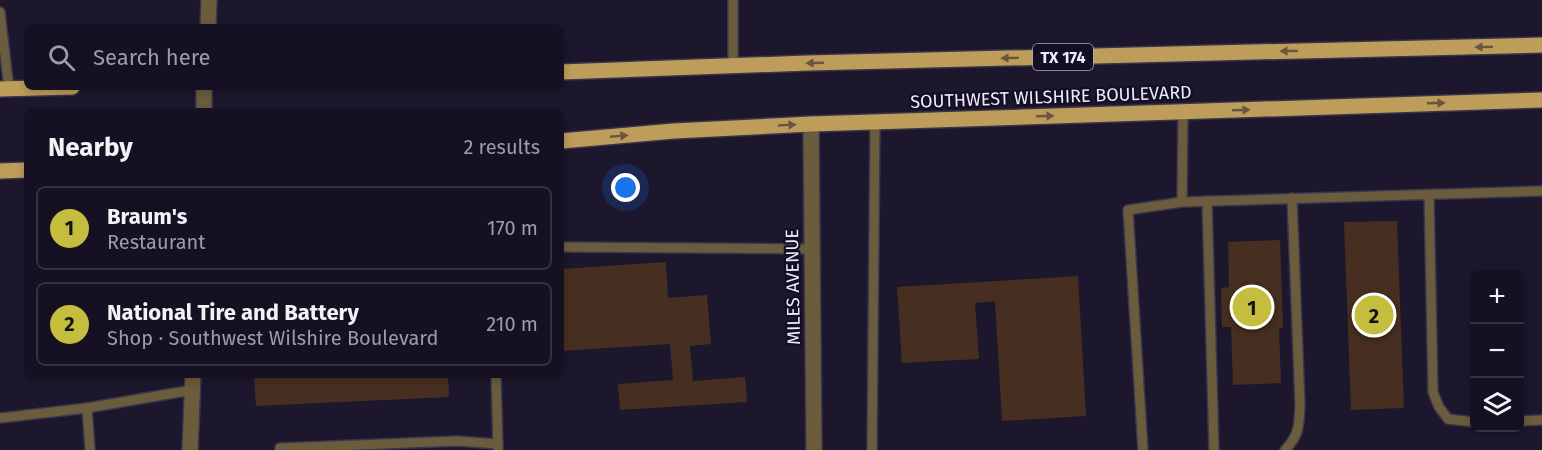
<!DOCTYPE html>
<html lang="en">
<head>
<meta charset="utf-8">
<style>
	body { margin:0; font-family:"Fira Sans",sans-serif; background:#221f2f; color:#f1f3f6 }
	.controls { position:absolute; right:18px; bottom:18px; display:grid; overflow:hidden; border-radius:9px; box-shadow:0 3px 9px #0003 }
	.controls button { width:54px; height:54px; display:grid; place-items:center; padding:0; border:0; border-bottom:2px solid #343140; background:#151122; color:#f1f3f6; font:30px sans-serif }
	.you { position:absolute; left:626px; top:188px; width:21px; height:21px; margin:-15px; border:4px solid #fff; border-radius:50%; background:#1a73e8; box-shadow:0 0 0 9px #1a73e833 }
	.badge { display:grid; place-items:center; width:39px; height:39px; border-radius:50%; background:#c4bd3e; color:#111; font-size:20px; font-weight:700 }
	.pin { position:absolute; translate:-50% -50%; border:3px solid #fff; box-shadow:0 2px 6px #0006 }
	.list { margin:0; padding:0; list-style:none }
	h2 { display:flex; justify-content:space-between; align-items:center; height:78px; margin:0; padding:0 24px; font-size:26px }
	h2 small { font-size:20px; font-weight:400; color:#9d9da5 }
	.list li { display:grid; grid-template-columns:39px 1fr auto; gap:18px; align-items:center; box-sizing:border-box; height:84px; margin:0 12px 12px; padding:0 12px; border:2px solid #343140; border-radius:9px }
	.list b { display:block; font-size:22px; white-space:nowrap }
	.list p { margin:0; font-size:20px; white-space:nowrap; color:#9d9da5 }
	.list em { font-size:20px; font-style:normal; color:#9d9da5 }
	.icon { flex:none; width:33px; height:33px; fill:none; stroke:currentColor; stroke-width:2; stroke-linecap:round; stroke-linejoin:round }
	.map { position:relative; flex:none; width:1542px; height:450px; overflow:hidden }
	.search { position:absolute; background:#151122; box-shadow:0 3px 9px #0003; left:24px; top:24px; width:540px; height:66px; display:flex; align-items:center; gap:15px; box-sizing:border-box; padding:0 21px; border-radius:9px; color:#9d9da5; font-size:22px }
	.panel { position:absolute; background:#151122; box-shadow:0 3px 9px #0003; left:24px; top:108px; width:540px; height:270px; border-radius:9px }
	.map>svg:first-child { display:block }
	.building { fill:#462f20 }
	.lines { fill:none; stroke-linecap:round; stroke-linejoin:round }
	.service-casing { stroke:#39354a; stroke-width:12 }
	.minor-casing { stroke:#39354a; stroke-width:18 }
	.tertiary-casing { stroke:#39354a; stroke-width:18 }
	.primary-casing { stroke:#39354a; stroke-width:18 }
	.service { stroke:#6b5c3d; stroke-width:9 }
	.minor { stroke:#6b5c3d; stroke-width:15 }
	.tertiary { stroke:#6b5c3d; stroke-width:15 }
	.primary { stroke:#be9d5b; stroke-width:15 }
	.oneway { fill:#68563f }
	.labels { text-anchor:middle; stroke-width:4.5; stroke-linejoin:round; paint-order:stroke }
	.shield { fill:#130e23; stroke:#aca9ba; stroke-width:1.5 }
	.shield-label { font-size:16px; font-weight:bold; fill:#edebfa }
	.street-label { font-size:18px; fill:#edebfa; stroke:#130e23 }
</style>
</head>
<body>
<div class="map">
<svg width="1542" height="450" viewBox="0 0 1542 450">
	<rect width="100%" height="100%" fill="#1c172d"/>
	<g class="building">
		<polygon points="1397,221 1404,408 1351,410 1344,222"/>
		<polygon points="1280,240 1283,328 1279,328 1281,383 1233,385 1231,327 1222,327 1221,288 1229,287 1228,242"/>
		<polygon points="666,262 668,298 707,295 711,344 690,346 693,381 745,377 747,402 620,410 618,384 673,380 670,344 561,351 561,269"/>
		<polygon points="1078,276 1086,416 1002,421 995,301 975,303 979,359 902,363 897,287"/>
		<polygon points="254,375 448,375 449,397 256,406"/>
	</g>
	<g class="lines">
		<g class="service-casing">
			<g id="service">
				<polyline points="733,0 733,66"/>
				<polyline points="0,12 9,89"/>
				<polyline points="1183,112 1182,202 1542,191"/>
				<polyline points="1429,195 1433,392 1439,407 1448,419 1474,422"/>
				<polyline points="1207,201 1214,450"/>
				<polyline points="561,247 812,249"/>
				<polyline points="496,375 498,448"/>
				<polyline points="0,418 87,408"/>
				<polyline points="1520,421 1542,420"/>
				<polyline points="90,450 87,408 192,390"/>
				<polyline points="280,450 280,448 458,441 498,444"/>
				<polyline points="872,450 875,122"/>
				<polyline points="1143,450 1128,210 1182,202"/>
				<path d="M1285,450C1300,434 1299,425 1300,404L1292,198"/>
			</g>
		</g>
		<g class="minor-casing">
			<g id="minor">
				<polyline points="204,111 204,87"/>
				<polyline points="811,124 814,450"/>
				<polyline points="190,450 193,375"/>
			</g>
		</g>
		<g class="tertiary-casing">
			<polyline id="tertiary" points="208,27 209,0"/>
		</g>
		<g class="primary-casing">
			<g id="primary">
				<polyline points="561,72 808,63 1542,45"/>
				<polyline points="0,89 72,87"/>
				<polyline points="561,141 674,131 811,124 1542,100"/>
				<polyline points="0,171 27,170"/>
			</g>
		</g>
		<use href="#service" class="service"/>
		<use href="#minor" class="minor"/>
		<use href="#tertiary" class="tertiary"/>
		<use href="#primary" class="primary"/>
	</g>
	<defs><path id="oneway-solid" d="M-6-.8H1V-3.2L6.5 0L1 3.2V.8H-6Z" transform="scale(1.5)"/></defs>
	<g class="oneway">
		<use href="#oneway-solid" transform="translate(1484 47) rotate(179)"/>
		<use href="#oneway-solid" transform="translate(1289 51) rotate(179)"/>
		<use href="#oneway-solid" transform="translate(1010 58) rotate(179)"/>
		<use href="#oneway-solid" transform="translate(815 63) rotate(178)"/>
		<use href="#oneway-solid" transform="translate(1436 103) rotate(-2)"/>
		<use href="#oneway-solid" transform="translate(1241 110) rotate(-2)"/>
		<use href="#oneway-solid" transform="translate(1045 116) rotate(-2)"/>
		<use href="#oneway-solid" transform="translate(787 125) rotate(-3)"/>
		<use href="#oneway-solid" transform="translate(619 136) rotate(-5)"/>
	</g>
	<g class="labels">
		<rect class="shield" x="1033" y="44" width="60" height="26" rx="4.5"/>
		<g class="shield-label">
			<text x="1063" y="63">TX 174</text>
		</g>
		<g class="street-label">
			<text transform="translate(1051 97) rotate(-2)" y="6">SOUTHWEST WILSHIRE BOULEVARD</text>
			<text transform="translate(793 287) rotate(-91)" y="6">MILES AVENUE</text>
		</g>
	</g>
</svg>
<div class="controls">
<button>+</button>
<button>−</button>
<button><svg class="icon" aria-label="layers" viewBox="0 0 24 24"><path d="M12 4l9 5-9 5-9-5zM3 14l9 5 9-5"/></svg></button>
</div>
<div class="you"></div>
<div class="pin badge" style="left:1252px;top:307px">1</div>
<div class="pin badge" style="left:1374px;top:315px">2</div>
<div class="search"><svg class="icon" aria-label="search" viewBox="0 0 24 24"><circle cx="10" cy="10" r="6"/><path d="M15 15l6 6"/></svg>Search here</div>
<section class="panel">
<h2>Nearby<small>2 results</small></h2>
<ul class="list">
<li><span class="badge">1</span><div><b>Braum's</b><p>Restaurant</p></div><em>170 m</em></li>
<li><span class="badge">2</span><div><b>National Tire and Battery</b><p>Shop · Southwest Wilshire Boulevard</p></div><em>210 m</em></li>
</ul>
</section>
</div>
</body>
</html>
